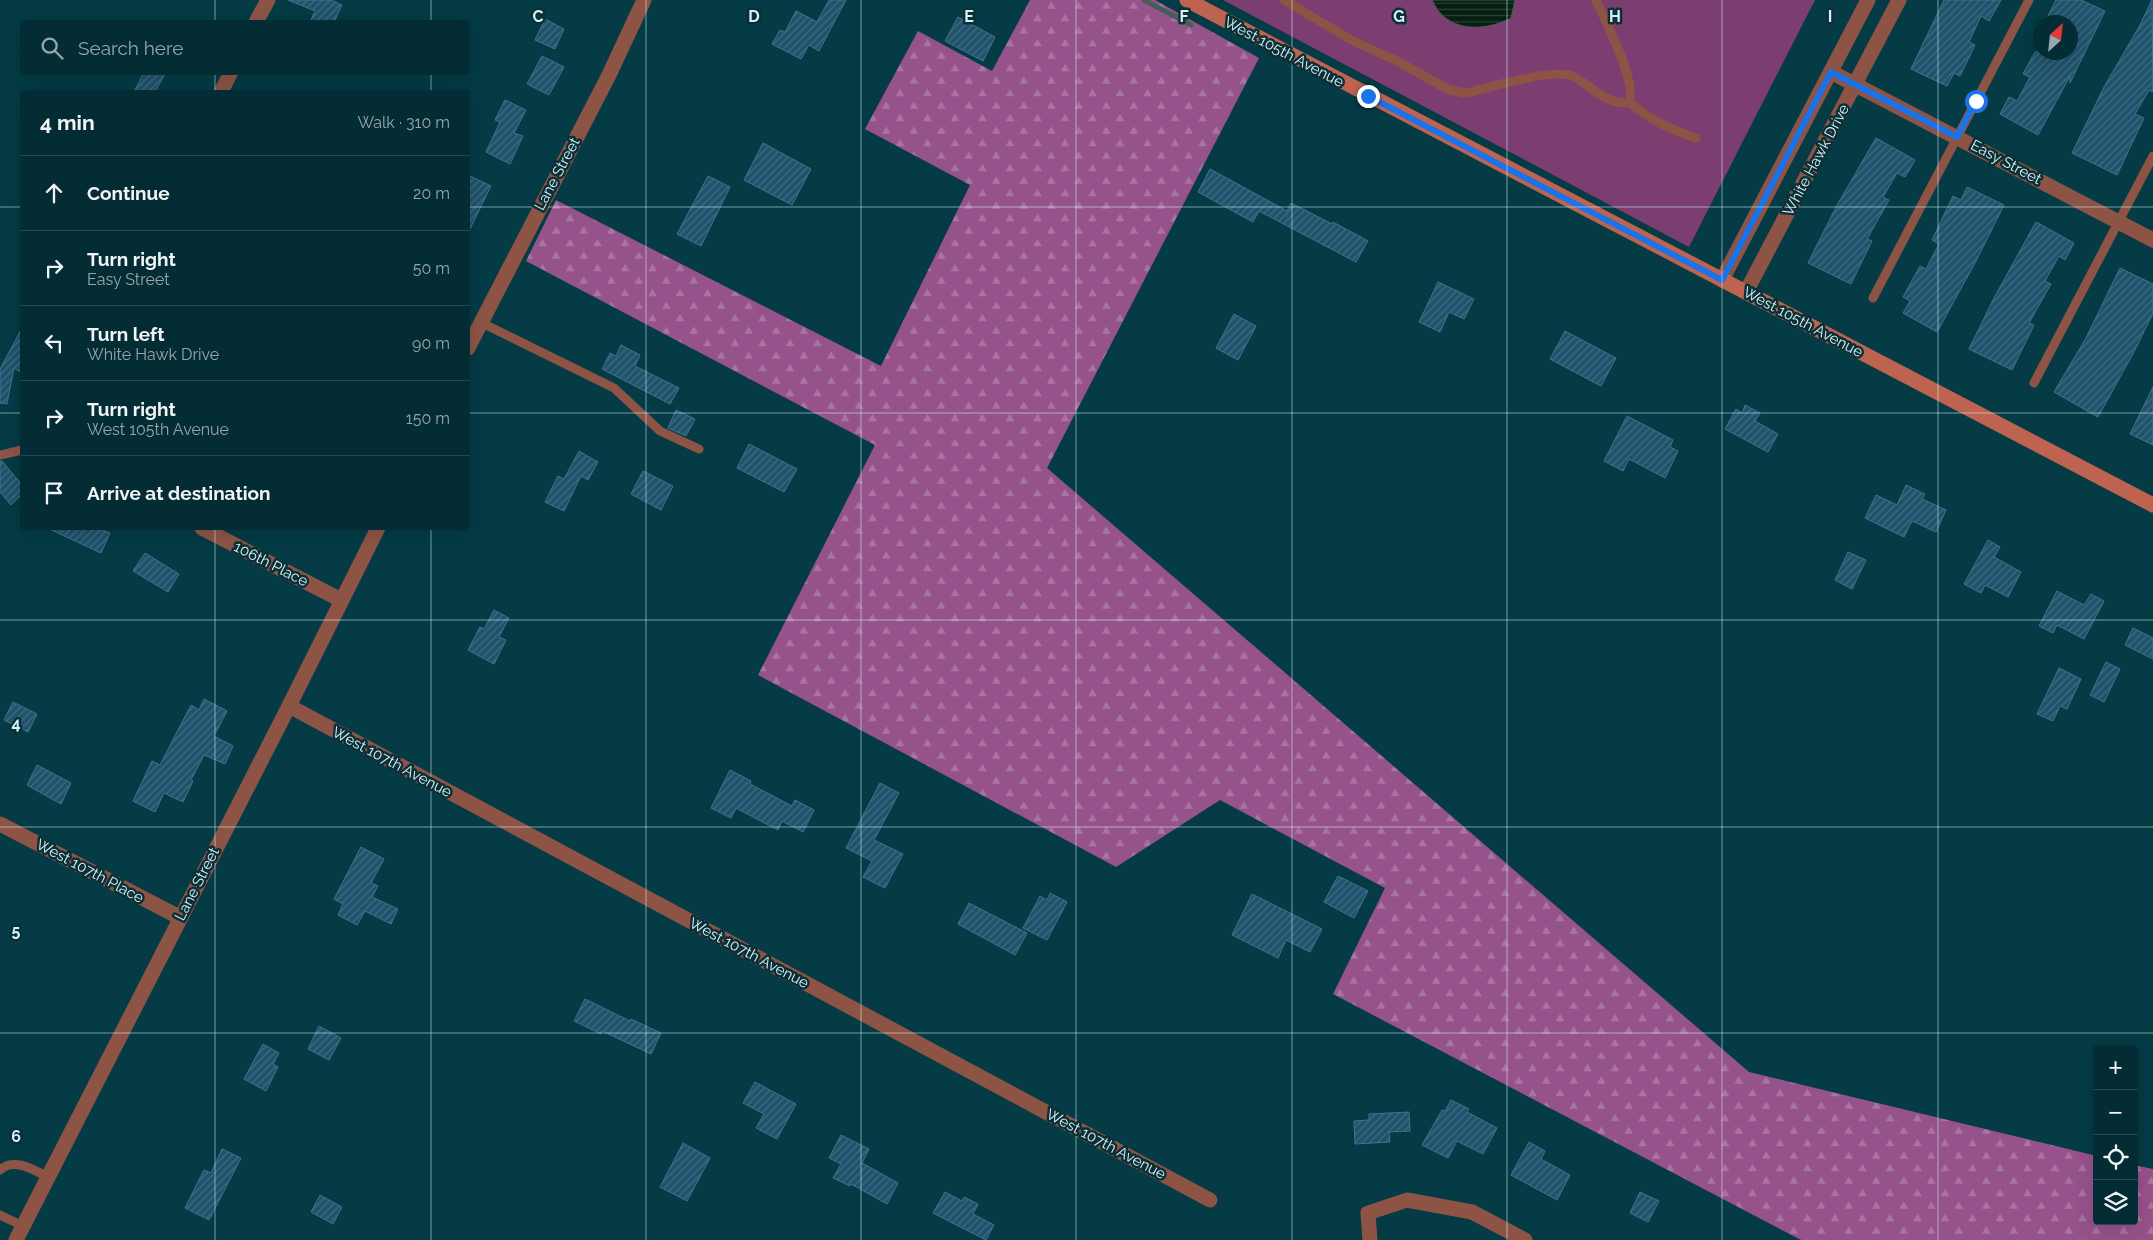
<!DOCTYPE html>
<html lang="en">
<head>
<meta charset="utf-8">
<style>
	body { margin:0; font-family:Raleway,sans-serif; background:#0d343c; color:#f1f3f6 }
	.controls { position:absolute; right:15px; bottom:15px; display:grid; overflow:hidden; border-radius:5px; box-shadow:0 5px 20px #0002 }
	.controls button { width:45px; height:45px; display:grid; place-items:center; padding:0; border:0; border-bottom:1px solid #24484f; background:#032c34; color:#f1f3f6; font:25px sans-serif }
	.compass { position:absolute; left:2033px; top:15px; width:45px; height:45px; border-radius:50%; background:#032c34; box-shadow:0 5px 20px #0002; rotate:27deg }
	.stop { position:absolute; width:15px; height:15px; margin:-11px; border:4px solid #1a73e8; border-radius:50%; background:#fff }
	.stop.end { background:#1a73e8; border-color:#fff; box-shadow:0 1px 5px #0008 }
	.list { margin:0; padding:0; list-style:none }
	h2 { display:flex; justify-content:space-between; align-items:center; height:65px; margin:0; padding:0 20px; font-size:21px }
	h2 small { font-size:16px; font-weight:400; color:#97a7ac }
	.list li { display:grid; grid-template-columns:32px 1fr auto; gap:15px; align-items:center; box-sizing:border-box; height:75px; padding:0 20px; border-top:1px solid #24484f }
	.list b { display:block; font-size:19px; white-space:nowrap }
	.list p { margin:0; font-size:16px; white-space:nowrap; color:#97a7ac }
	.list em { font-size:16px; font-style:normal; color:#97a7ac }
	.icon { flex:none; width:28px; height:28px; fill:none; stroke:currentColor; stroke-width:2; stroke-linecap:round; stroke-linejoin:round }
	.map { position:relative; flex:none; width:2153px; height:1240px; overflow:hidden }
	.search { position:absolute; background:#032c34; box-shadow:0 5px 20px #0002; left:20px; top:20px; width:450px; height:55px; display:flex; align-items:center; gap:12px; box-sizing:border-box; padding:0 18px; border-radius:5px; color:#97a7ac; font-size:19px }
	.panel { position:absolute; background:#032c34; box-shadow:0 5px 20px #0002; left:20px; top:90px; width:450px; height:440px; border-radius:5px }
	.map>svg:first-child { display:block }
	.grass { fill:#7c3d71 }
	.forest { fill:url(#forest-firs) }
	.water { fill:url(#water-rules); stroke:#435f56 }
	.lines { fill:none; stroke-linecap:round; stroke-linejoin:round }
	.stream { stroke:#435f56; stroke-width:5 }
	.building { fill:url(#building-hatch); stroke:#41738e }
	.lane { stroke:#8d5446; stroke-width:9 }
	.street { stroke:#8d5446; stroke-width:15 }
	.secondary { stroke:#bd634f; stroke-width:15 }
	.route { stroke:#1a73e8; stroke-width:6 }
	.grid { fill:none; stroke:#d3f2fa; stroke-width:1; stroke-opacity:0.55 }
	.labels { text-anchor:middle; stroke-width:5; stroke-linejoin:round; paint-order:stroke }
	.street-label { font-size:15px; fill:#d3f2fa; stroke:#0c2f36 }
	.grid-label { font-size:16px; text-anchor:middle; font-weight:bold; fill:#d3f2fa; stroke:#0c2f36; stroke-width:5; stroke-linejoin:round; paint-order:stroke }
</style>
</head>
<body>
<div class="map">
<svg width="2153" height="1240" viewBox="0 0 2153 1240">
	<defs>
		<pattern id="forest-firs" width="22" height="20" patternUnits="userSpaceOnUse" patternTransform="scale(1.25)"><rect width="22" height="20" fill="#96528a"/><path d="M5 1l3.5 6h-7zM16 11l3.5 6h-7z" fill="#a874a1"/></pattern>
		<pattern id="water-rules" width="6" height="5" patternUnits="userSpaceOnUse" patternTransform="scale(1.25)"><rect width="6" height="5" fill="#052010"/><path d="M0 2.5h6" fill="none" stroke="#294134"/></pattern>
		<pattern id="building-hatch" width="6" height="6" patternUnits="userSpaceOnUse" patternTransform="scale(1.25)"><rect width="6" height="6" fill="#20526c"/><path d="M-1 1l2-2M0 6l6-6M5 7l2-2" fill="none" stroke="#406b82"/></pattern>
	</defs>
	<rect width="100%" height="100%" fill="#043b45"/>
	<polygon class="grass" points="1223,0 1815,0 1689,247"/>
	<polygon class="forest" points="1030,0 1155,0 1259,58 1047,468 1749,1072 2097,1156 2097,1221 2134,1221 2134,1165 2153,1169 2153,1240 1801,1240 1333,994 1385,888 1220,800 1116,867 758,675 875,445 526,261 556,200 881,366 970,185 865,129 918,31 992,71"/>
	<path class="water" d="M1432,0H1515L1511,18C1484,32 1446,33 1432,0Z"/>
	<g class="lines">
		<polyline class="stream" points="1144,0 1191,25"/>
	</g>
	<g class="building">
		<polygon points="288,0 331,0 342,5 334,22 310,22 315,11"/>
		<polygon points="829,0 846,0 819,51 809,45 801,59 772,44 780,30 785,32 796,11 817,22"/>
		<polygon points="1944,0 2001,0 1989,21 1981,16 1969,42 1975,45 1960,76 1954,73 1947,86 1911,69"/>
		<polygon points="2056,0 2081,0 2105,11 2070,83 2070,76 2038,135 2000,114 2009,97 2017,101 2030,77 2023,74 2035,52 2070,52 2070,22 2045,22"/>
		<polygon points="2152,0 2153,92 2149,90 2135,114 2144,118 2117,175 2072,153 2104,87 2139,27"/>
		<polygon points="958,17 995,37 983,61 945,41"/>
		<polygon points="545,19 564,29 555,49 535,40"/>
		<polygon points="542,56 564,67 549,95 527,84"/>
		<polygon points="144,72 166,72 155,92 134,92"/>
		<polygon points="505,100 526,110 514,133 523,136 510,164 486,152 500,122 495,120"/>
		<polygon points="1876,138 1915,160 1905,177 1897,173 1883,197 1889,200 1867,239 1872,241 1851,284 1808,263 1836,207"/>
		<polygon points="763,143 811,169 792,205 744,180"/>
		<polygon points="1210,169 1287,211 1291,203 1332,224 1333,222 1368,241 1356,262 1259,211 1253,222 1198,192"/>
		<polygon points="468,175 491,186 468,233"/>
		<polygon points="708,176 730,187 701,246 677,234"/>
		<polygon points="1967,187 2004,205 1975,263 1937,332 1903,313 1910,301 1903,297 1920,266 1926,269 1939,244 1932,240 1953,196 1961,200"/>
		<polygon points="2036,222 2074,243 2065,260 2059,256 2045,281 2051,284 2029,323 2034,325 2012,370 1969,349 1994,298"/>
		<polygon points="2120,268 2153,284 2153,313 2135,350 2098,417 2054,392 2086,338"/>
		<polygon points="1438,282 1474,299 1464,319 1449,312 1440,332 1419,322"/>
		<polygon points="1234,314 1256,326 1238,360 1216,348"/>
		<polygon points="22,328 22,373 14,368 7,404 0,403 0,369"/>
		<polygon points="1565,331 1616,358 1601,386 1550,359"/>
		<polygon points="621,345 640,355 635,366 679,388 670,404 602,369 610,353 616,356"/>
		<polygon points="2153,387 2153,445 2130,434"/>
		<polygon points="1745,405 1760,413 1755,421 1778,434 1768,452 1725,429 1736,409 1742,413"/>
		<polygon points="676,410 695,419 686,436 668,428"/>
		<polygon points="1627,416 1673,440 1670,447 1678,451 1665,478 1629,459 1623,471 1604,461"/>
		<polygon points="749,444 797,469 784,492 737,468"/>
		<polygon points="579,451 598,462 588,480 581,476 564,511 545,502 558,476 564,479"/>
		<polygon points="0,461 2,461 22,485 22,494 11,505 0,492"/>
		<polygon points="643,471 673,486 661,510 631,494"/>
		<polygon points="1906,485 1925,494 1922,499 1946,510 1936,532 1912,521 1904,537 1865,518 1876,495 1897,505"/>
		<polygon points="47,528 98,528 110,533 101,553"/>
		<polygon points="1988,540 2000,547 1994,557 2021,572 2008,597 1985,585 1981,593 1964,584"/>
		<polygon points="1848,552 1866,560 1852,589 1835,580"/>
		<polygon points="145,553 179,574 168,592 133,571"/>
		<polygon points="2057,591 2084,605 2091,594 2104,601 2084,639 2057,625 2053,633 2039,626"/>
		<polygon points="494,610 509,618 499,637 506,640 494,664 468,650 480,627 484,629"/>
		<polygon points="2133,628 2153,638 2153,659 2125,645"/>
		<polygon points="2106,662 2120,669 2104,702 2090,695"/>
		<polygon points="2059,668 2081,679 2067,709 2060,706 2053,721 2037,714"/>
		<polygon points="204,699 227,711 214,736 233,746 225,764 204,755 191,780 193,781 183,802 164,793 155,812 133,801 152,761 160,765 191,705 199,710"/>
		<polygon points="13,702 37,714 28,732 4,720"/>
		<polygon points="37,765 71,783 61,804 27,785"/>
		<polygon points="730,770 751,781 750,784 792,806 795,800 814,810 803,832 782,821 778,830 736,808 731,818 711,808"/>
		<polygon points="880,783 899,793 874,840 903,854 885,888 863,877 872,861 846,848"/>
		<polygon points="361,847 384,859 371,883 378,886 372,897 398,909 391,924 365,911 357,925 338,915 343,904 334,899"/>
		<polygon points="1338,876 1368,891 1354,918 1324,902"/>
		<polygon points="1050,893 1067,902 1047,940 1023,928 1040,896 1047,900"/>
		<polygon points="1252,894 1322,929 1310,952 1286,940 1278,958 1232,935"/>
		<polygon points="969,903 1027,933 1015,955 958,924"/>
		<polygon points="585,999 630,1021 631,1019 661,1033 651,1054 602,1031 601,1034 574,1021"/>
		<polygon points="319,1026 341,1038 329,1060 308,1049"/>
		<polygon points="263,1044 279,1053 273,1064 278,1067 266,1091 244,1079"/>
		<polygon points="755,1082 796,1104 777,1139 756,1128 764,1114 743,1103"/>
		<polygon points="1451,1100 1469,1109 1467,1112 1497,1128 1483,1154 1457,1141 1448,1158 1422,1145 1442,1110 1445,1111"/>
		<polygon points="1409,1112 1410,1131 1389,1132 1390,1142 1355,1144 1354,1121 1369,1120 1369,1114"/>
		<polygon points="841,1135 869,1149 862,1163 898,1183 887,1204 851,1184 850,1186 833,1178 841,1164 829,1158"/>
		<polygon points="1529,1142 1545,1151 1541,1159 1570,1175 1557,1200 1511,1175"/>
		<polygon points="683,1143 710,1158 687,1201 660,1187"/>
		<polygon points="222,1149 241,1158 209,1220 185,1208 204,1170 211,1173"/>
		<polygon points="945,1192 962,1201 964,1197 978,1204 973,1214 994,1225 986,1240 933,1213"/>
		<polygon points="1640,1192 1659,1201 1648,1222 1630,1213"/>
		<polygon points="320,1195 342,1207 333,1224 311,1212"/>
	</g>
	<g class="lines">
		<g class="lane">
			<path d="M1284,0L1353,41L1399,62L1449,90L1466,93C1489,88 1552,68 1572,76C1591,85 1603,103 1626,103L1629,101"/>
			<path d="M1596,0C1604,18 1638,84 1629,101"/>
			<path d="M1629,101C1647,119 1671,130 1696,138"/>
			<polyline points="1873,298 2029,0"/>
			<polyline points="480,322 614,388 660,431 699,449"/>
			<polyline points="2034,383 2153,156"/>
			<polyline points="0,455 22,450"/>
			<path d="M0,1170C14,1157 34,1170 48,1177"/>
			<polyline points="0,1215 23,1226"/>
		</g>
		<g class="street">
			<polyline points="256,22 268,0"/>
			<polyline points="1831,72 2153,240"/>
			<polyline points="221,92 231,72"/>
			<polyline points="1722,280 1868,0"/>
			<polyline points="1746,292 1899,0"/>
			<polyline points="468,348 609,75 644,0"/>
			<polyline points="202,528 341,600"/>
			<polyline points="289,706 1210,1200"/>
			<polyline points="0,824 179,917"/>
			<polyline points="16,1240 289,706 378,528"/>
			<polyline points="1370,1240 1368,1213 1407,1200 1472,1212 1525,1240"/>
		</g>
		<polyline class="secondary" points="1187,0 2153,505"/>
	</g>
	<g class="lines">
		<polyline class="route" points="1368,96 1722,280 1831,72 1957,137 1976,101"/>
	</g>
	<path class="grid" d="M215,0V22M431,0V22M646,0V1240M861,0V1240M1076,0V1240M1292,0V1240M1507,0V1240M1722,0V1240M1938,0V1240M215,72V92M431,72V92M0,207H22M468,207H2153M0,413H22M468,413H2153M215,528V1240M431,528V1240M0,620H2153M0,827H2153M0,1033H2153"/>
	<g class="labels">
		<g class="street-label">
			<text transform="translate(1284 52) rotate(28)" y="5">West 105th Avenue</text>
			<text transform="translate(1816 160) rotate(-62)" y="5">White Hawk Drive</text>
			<text transform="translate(2006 162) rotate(28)" y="5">Easy Street</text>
			<text transform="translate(557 174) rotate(-62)" y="5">Lane Street</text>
			<text transform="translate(1803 322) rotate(28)" y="5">West 105th Avenue</text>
			<text transform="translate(271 564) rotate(27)" y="5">106th Place</text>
			<text transform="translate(392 762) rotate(28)" y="5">West 107th Avenue</text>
			<text transform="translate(90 871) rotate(28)" y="5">West 107th Place</text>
			<text transform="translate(197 884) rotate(-63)" y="5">Lane Street</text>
			<text transform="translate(749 953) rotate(28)" y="5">West 107th Avenue</text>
			<text transform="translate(1106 1144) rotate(28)" y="5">West 107th Avenue</text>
		</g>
	</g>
	<g class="grid-label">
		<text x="538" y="22">C</text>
		<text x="754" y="22">D</text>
		<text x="969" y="22">E</text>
		<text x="1184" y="22">F</text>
		<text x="1399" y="22">G</text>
		<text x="1615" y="22">H</text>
		<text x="1830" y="22">I</text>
		<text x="16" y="729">4</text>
		<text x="16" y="936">5</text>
		<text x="16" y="1142">6</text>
	</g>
</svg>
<div class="controls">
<button>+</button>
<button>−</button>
<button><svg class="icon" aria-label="locate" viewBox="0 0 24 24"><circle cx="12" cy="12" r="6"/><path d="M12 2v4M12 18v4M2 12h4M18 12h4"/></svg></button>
<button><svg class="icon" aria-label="layers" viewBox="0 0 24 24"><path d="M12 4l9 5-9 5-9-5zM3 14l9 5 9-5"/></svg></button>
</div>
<svg class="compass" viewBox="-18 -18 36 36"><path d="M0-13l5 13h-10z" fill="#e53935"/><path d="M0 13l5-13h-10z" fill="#97a7ac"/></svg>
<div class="stop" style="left:1976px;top:101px"></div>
<div class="stop end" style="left:1368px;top:96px"></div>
<div class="search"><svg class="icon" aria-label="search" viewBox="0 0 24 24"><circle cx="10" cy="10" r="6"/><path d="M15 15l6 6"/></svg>Search here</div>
<section class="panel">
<h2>4 min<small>Walk · 310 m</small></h2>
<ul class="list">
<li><svg class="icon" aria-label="ahead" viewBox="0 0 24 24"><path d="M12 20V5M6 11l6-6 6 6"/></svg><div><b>Continue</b></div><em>20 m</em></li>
<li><svg class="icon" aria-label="right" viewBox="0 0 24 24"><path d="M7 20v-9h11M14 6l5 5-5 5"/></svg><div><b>Turn right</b><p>Easy Street</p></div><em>50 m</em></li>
<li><svg class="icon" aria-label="left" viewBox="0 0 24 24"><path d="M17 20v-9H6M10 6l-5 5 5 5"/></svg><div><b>Turn left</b><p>White Hawk Drive</p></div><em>90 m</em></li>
<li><svg class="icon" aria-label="right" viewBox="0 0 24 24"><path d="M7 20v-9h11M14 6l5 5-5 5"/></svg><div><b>Turn right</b><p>West 105th Avenue</p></div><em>150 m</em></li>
<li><svg class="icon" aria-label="arrive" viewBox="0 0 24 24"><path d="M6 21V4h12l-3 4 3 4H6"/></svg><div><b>Arrive at destination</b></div></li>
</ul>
</section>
</div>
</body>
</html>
